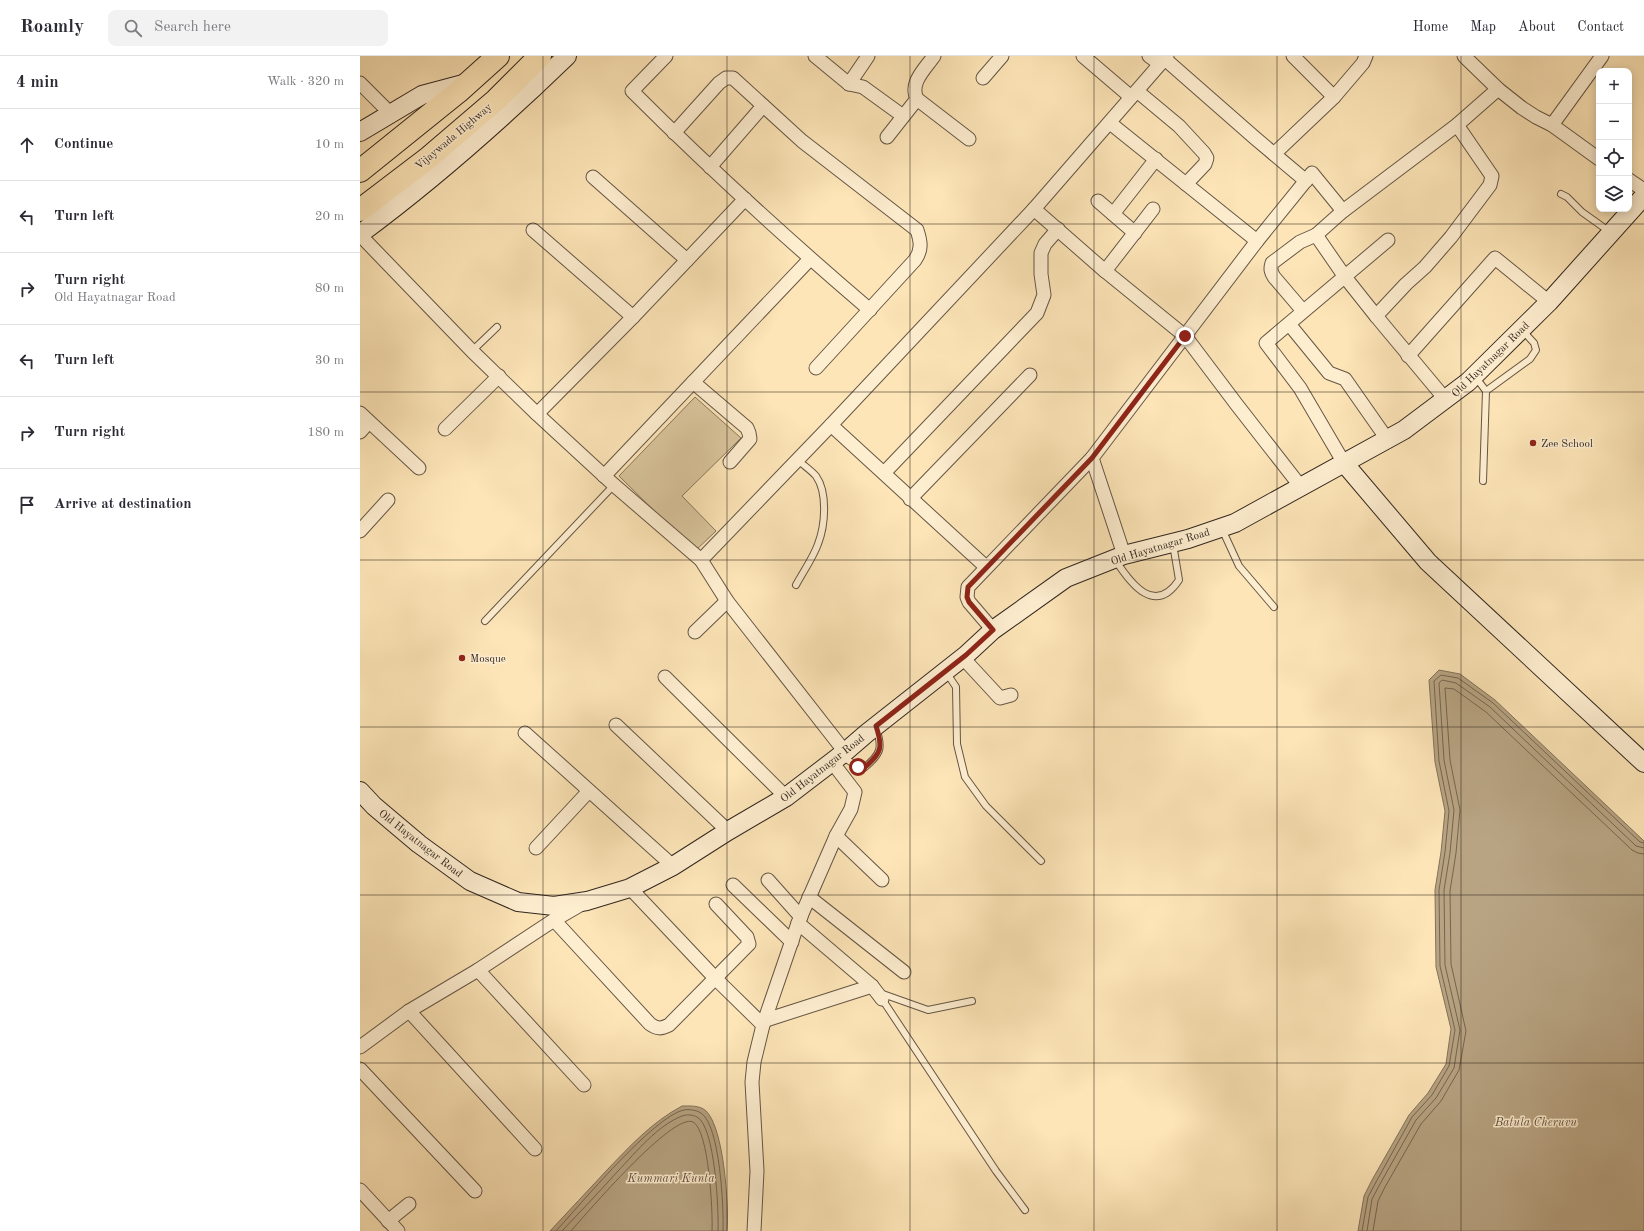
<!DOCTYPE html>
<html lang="en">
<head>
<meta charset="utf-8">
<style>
	body { margin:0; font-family:"Old Standard TT",serif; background:#f2f2f3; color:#2b2b33 }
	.controls { position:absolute; right:12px; top:12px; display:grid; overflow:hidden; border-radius:8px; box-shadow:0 2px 10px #0003 }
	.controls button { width:36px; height:36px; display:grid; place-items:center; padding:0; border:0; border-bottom:1px solid #e1e1e2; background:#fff; color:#2b2b33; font:20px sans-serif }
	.stop { position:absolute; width:12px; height:12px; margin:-9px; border:3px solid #8f2418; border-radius:50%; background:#fff }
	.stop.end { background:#8f2418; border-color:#fff; box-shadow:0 1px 4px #0008 }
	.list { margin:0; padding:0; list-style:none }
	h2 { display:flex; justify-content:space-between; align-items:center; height:52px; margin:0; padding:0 16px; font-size:17px }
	h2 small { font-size:13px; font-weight:400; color:#7c7c81 }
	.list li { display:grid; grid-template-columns:26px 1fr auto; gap:12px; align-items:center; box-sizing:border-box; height:72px; padding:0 16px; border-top:1px solid #e1e1e2 }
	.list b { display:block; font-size:15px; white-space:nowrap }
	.list p { margin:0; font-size:13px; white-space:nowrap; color:#7c7c81 }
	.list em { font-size:13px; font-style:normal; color:#7c7c81 }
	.icon { flex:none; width:22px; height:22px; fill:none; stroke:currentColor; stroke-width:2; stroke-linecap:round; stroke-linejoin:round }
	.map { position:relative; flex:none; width:1284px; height:1175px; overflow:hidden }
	header { display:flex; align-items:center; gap:24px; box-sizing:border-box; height:56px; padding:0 20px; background:#fff; border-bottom:1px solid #e1e1e2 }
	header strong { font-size:19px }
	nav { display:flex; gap:22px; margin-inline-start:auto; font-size:14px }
	.search { width:280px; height:36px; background:#f2f2f3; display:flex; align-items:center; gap:10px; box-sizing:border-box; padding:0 14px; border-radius:8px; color:#7c7c81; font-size:15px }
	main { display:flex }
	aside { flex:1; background:#fff }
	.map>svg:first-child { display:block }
	.green { fill:#dac59d; stroke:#86765e }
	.water { fill:#b8a483; stroke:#82725b }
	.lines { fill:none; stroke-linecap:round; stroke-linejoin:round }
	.shore { stroke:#756551; stroke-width:1 }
	.lane-casing { stroke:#655645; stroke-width:8 }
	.street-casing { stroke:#655645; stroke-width:15 }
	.secondary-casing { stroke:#32261f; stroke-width:20 }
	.highway-casing { stroke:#32261f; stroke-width:24 }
	.lane { stroke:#feeed0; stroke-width:6 }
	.street { stroke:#feeed0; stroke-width:13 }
	.secondary { stroke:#feeed0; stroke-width:18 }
	.highway { stroke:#fde5b7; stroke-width:22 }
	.route { stroke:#8f2418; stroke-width:5 }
	.grid { fill:none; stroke:#32261f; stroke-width:1; stroke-opacity:0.55 }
	.poi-dot { fill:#8f2418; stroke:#feeed0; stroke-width:1.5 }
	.labels { text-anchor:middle; stroke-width:3; stroke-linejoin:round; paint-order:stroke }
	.street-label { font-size:11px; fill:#32261f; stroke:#feeed0 }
	.poi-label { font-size:11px; fill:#32261f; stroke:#feeed0; text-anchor:start }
	.water-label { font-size:12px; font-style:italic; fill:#615242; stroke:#feeed0 }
</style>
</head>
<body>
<header>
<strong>Roamly</strong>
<div class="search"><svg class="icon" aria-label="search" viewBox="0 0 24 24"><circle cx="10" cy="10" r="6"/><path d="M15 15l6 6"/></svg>Search here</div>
<nav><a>Home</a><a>Map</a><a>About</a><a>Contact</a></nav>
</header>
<main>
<aside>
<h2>4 min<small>Walk · 320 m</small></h2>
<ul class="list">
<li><svg class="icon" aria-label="ahead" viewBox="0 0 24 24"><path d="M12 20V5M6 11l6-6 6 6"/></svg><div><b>Continue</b></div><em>10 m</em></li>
<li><svg class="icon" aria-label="left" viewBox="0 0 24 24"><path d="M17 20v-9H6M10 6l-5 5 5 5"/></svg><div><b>Turn left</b></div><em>20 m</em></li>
<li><svg class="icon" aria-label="right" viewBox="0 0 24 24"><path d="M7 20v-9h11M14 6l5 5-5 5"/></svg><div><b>Turn right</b><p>Old Hayatnagar Road</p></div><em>80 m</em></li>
<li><svg class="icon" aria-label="left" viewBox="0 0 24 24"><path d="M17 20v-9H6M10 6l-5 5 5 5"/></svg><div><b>Turn left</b></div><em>30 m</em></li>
<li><svg class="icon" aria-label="right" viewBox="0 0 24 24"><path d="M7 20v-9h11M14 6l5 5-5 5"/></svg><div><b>Turn right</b></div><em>180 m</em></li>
<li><svg class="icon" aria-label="arrive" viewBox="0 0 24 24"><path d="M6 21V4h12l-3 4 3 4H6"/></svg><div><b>Arrive at destination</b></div></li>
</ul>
</aside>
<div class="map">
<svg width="1284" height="1175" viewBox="0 0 1284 1175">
	<rect width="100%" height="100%" fill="#fde5b7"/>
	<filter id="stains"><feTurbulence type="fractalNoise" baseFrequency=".005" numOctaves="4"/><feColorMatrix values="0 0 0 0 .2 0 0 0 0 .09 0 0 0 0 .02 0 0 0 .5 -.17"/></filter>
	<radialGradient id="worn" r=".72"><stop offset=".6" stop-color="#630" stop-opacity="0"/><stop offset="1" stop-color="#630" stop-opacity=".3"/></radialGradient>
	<polygon class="green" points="335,341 381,382 322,440 356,475 335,495 259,420"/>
	<g class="water">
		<polygon points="1079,614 1100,618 1135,644 1284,785 1284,1175 998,1175 1004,1140 1012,1124 1049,1059 1068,1037 1086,1008 1091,973 1076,911 1075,834 1081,796 1085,755 1075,706 1069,624"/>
		<path d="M322,1050C329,1050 340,1049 346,1055C364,1072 369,1150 367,1175H190C209,1155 228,1134 247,1114C270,1090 292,1066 322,1050Z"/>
	</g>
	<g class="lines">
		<g class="shore">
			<path d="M196,1175C219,1150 294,1060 324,1054C329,1053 336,1054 341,1057C360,1069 364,1153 363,1175"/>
			<path d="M202,1175C221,1155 240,1135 258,1115C277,1095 297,1070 322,1060C327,1058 333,1059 337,1061C355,1070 359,1155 358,1175"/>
			<path d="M211,1175C226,1158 313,1056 333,1066C349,1074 353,1157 352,1175"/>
			<polyline points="1002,1175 1008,1141 1016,1126 1052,1061 1072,1039 1089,1010 1095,974 1080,910 1079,834 1085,796 1089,755 1079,705 1074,625 1081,619 1098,622 1133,647 1280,786 1284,787"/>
			<polyline points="1007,1175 1012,1143 1020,1128 1056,1064 1076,1042 1094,1012 1100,974 1085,909 1084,834 1090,797 1094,754 1084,704 1079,627 1082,624 1096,627 1130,651 1276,790 1284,792"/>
			<polyline points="1013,1175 1018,1145 1025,1131 1061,1068 1081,1045 1099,1014 1106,975 1091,908 1090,835 1096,797 1100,754 1090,704 1085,632 1094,633 1126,656 1272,794 1278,797 1284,798"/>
		</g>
		<g class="lane-casing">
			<g id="lane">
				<polyline points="1201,138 1207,141 1222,156 1250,176"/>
				<polyline points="112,295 137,271"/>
				<polyline points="1114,322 1120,327 1126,335 1123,425"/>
				<polyline points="1126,335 1170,303 1176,294 1174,287 1162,274"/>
				<polyline points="862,473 879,510 914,551"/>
				<path d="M756,505C771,528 795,560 819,524L813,488"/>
				<path d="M436,529C443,516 453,502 458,488C465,470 468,437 456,420C451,414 443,409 438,404"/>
				<polyline points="125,565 254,429"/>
				<polyline points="586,616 596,631 597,688 605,721 626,750 681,805"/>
				<path d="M482,700L498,711L504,712C521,698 523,692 516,672"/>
				<polyline points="520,937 568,954 612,945"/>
				<polyline points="522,943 636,1115 665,1154"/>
			</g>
		</g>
		<g class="street-casing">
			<g id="street">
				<path d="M306,0L272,35C348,111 428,184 510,254"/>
				<polyline points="455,0 489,28 503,31 543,60"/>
				<path d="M574,0C565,13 549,27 557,43L609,83"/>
				<polyline points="723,0 771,41"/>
				<polyline points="789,0 800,8"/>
				<polyline points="933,0 974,41"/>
				<polyline points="1104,0 1138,33 1162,52 1176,61 1192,69 1239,103"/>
				<polyline points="805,3 895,82 946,125"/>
				<polyline points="623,22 642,0"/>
				<polyline points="0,27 30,57"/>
				<polyline points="489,28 508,0"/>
				<polyline points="777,35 819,70 844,97 847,102 845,108 826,128"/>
				<polyline points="750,67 897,185"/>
				<polyline points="1192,69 1242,0"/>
				<path d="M314,77L359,27L366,22H373L442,85L557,174C561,186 562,194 555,204L456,312"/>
				<polyline points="527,81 557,43"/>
				<polyline points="914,98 974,41 1003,7 1006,0"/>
				<polyline points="350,111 403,50"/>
				<polyline points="233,121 327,204"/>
				<polyline points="1269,124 1284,134"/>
				<polyline points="738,145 775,177"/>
				<polyline points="674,153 745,215 825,280 877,349 941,431"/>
				<polyline points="753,158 796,103"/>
				<polyline points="173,174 273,261"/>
				<polyline points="0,179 112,295 177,358 254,429 341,504 367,545 485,696"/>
				<polyline points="745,215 793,153"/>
				<path d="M943,255L914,221C911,216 910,213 912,207L940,186L956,179"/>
				<polyline points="1016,260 985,221 956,179 983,155 1097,69 1138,33"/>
				<polyline points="929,268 969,317 985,323 1027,383"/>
				<polyline points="1048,300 1135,202 1189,246"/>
				<polyline points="333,326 387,372 389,377 390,383 370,406"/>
				<polyline points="1086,344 1016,260 1046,228 1065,211 1091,181 1130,129 1132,120 1097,69"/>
				<polyline points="0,357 59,412"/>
				<polyline points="177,358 273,261 385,143"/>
				<polyline points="471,369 626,511"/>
				<polyline points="85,373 139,320"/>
				<polyline points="0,376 9,366"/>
				<polyline points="732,402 764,499"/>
				<polyline points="984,407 940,332 906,287 1028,184"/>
				<polyline points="524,417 677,257 684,239 681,218 681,197 685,188 698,173"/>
				<polyline points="244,420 450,203"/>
				<polyline points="550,443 670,319"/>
				<polyline points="0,475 28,444"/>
				<polyline points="341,504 471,369 674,153 807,0"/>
				<polyline points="633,574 609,546 607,541 608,531 732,402 897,185 952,117 983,155"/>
				<polyline points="335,576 367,545"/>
				<polyline points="603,602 640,642 651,639"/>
				<polyline points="305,621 426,741"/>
				<polyline points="256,669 368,775"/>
				<polyline points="165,677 313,810"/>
				<polyline points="476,780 522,824"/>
				<polyline points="176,792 229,735"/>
				<polyline points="408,824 441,861"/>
				<polyline points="373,829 432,886"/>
				<polyline points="270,832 356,923 403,969"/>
				<polyline points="449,841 544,916"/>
				<path d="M194,864L290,968C297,973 301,973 309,969L389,888L387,881L356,848"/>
				<polyline points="438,867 512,930 522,943"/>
				<polyline points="118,914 224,1029"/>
				<polyline points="49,955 175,1093"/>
				<polyline points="406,964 512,930"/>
				<polyline points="0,991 49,955 118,914 194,864 220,849"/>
				<polyline points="0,1013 115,1135"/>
				<polyline points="0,1134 38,1175"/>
				<polyline points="28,1165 49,1148"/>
				<polyline points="394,1175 397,1115 392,1026 394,1006 403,969 438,867 476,780 491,753 495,736 472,706"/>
			</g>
		</g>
		<g class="secondary-casing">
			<g id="secondary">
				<polyline points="0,76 62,39 107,27"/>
				<path d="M0,178C73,124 142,63 207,0"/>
				<polyline points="984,407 1068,506 1284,707"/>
				<polyline points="0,735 14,750 59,788 110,825 158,846 194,850 227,845 270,832 313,810 368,775 426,741 485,696 507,677 606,599 633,574 706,522 764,499 828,483 875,467 1044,374 1108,326 1189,246 1284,140"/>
			</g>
		</g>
		<g class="highway-casing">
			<g id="highway">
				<polyline points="0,115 98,36 138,0"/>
				<polyline points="0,154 67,103 136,44 180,0"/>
			</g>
		</g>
		<use href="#lane" class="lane"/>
		<use href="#street" class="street"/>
		<use href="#secondary" class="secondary"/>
		<use href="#highway" class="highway"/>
	</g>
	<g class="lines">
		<path class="route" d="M498,711L504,712C522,697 523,691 516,670L606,599L633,574L609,546L607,541L608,531L732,402L825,280"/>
	</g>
	<path class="grid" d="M183,0V1175M367,0V1175M550,0V1175M734,0V1175M917,0V1175M1101,0V1175M0,168H1284M0,336H1284M0,504H1284M0,671H1284M0,839H1284M0,1007H1284"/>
	<g class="poi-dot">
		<circle cx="1173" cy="387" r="4"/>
		<circle cx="102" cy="602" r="4"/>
	</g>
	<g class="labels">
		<g class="street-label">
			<text transform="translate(93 80) rotate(-40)" y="4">Vijaywada Highway</text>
			<text transform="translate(1130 303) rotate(-44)" y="4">Old Hayatnagar Road</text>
			<text transform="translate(800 490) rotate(-17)" y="4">Old Hayatnagar Road</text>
			<text transform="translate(462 712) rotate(-38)" y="4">Old Hayatnagar Road</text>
			<text transform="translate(61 787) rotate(38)" y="4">Old Hayatnagar Road</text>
		</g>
		<g class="poi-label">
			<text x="1181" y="391">Zee School</text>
			<text x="110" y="606">Mosque</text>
		</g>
		<g class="water-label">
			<text x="1176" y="1070">Batula Cheruvu</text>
			<text x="311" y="1126">Kummari Kunta</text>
		</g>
	</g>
	<rect width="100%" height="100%" filter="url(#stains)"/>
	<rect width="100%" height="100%" fill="url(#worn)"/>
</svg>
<div class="controls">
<button>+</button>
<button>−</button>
<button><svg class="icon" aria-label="locate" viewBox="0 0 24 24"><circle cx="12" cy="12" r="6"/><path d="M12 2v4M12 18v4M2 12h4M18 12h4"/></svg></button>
<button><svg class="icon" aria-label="layers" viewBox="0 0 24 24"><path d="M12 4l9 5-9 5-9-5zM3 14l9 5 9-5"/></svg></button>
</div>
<div class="stop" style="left:498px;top:711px"></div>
<div class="stop end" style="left:825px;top:280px"></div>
</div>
</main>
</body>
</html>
